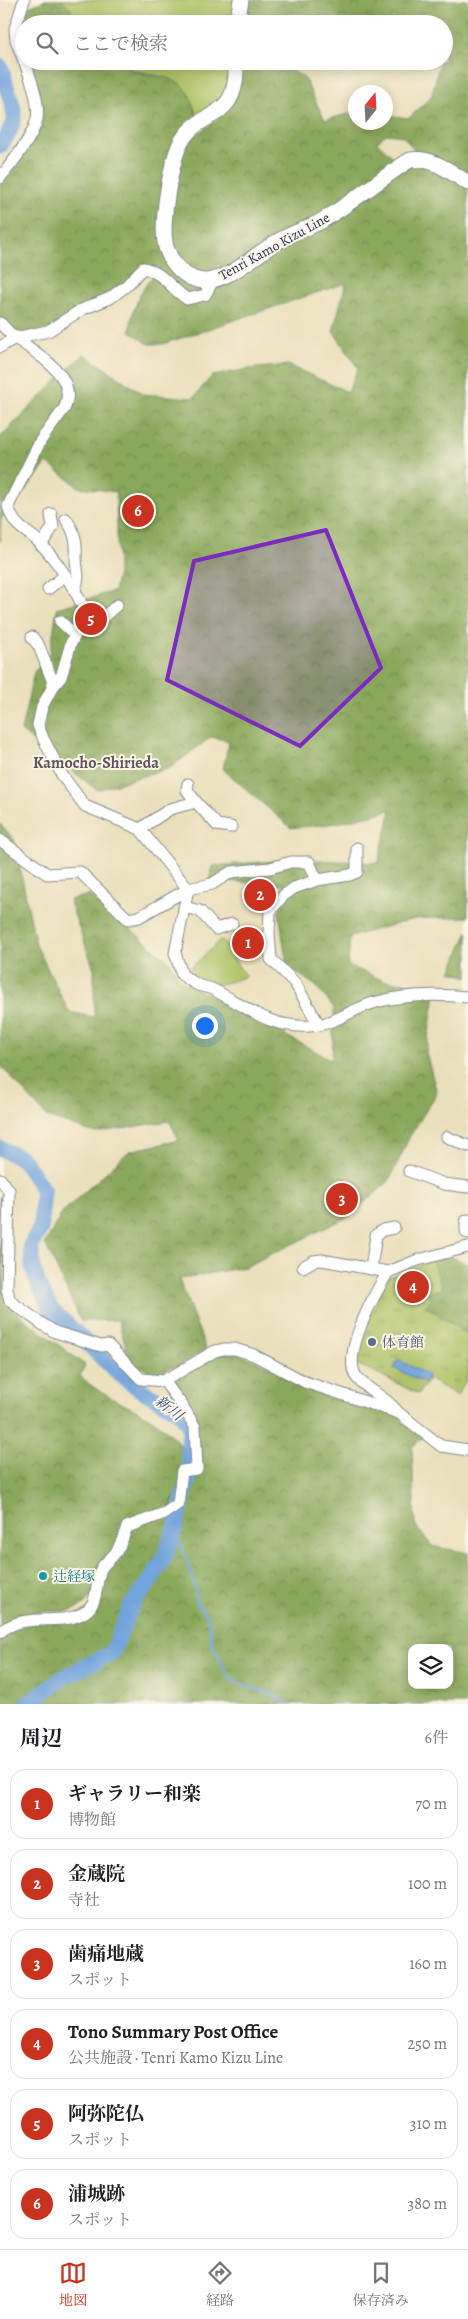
<!DOCTYPE html>
<html lang="ja">
<head>
<meta charset="utf-8">
<style>
	body { margin:0; font-family:Alegreya,"Noto Serif JP",serif; background:#f2f2f2; color:#202124 }
	.controls { position:absolute; right:15px; bottom:15px; display:grid; overflow:hidden; border-radius:10px; box-shadow:0 2px 12px #0003 }
	.controls button { width:45px; height:45px; display:grid; place-items:center; padding:0; border:0; border-bottom:1px solid #e0e0e0; background:#fff; color:#202124; font:25px sans-serif }
	.compass { position:absolute; left:348px; top:85px; width:45px; height:45px; border-radius:50%; background:#fff; box-shadow:0 2px 12px #0003; rotate:18deg }
	.you { position:absolute; left:204px; top:1025px; width:18px; height:18px; margin:-12px; border:4px solid #fff; border-radius:50%; background:#1a73e8; box-shadow:0 0 0 8px #1a73e833 }
	.badge { display:grid; place-items:center; width:32px; height:32px; border-radius:50%; background:#c8321e; color:#fff; font-size:16px; font-weight:700 }
	.pin { position:absolute; translate:-50% -50%; border:2px solid #fff; box-shadow:0 1px 5px #0006 }
	.list { margin:0; padding:0; list-style:none }
	h2 { display:flex; justify-content:space-between; align-items:center; height:65px; margin:0; padding:0 20px; font-size:21px }
	h2 small { font-size:16px; font-weight:400; color:#757577 }
	.list li { display:grid; grid-template-columns:32px 1fr auto; gap:15px; align-items:center; box-sizing:border-box; height:70px; margin:0 10px 10px; padding:0 10px; border:1px solid #e0e0e0; border-radius:15px }
	.list b { display:block; font-size:19px; white-space:nowrap }
	.list p { margin:0; font-size:16px; white-space:nowrap; color:#757577 }
	.list em { font-size:16px; font-style:normal; color:#757577 }
	.icon { flex:none; width:28px; height:28px; fill:none; stroke:currentColor; stroke-width:2; stroke-linecap:round; stroke-linejoin:round }
	.map { position:relative; flex:none; width:468px; height:1704px; overflow:hidden }
	.search { position:absolute; background:#fff; box-shadow:0 2px 12px #0003; left:15px; right:15px; top:15px; height:55px; display:flex; align-items:center; gap:12px; box-sizing:border-box; padding:0 18px; border-radius:28px; color:#757577; font-size:19px }
	.sheet { height:545px; background:#fff }
	nav { display:flex; justify-content:space-around; align-items:center; box-sizing:border-box; height:70px; border-top:1px solid #e0e0e0; background:#fff; font-size:14px; color:#757577 }
	nav a { display:grid; justify-items:center; gap:2px }
	nav .on { color:#c8321e }
	.map>svg:first-child { display:block }
	.grass { fill:#aec266; stroke:#647862 }
	.forest { fill:url(#forest-crowns); stroke:#526c5c; fill-rule:evenodd }
	.park { fill:url(#park-tufts); stroke:#647862 }
	.water { fill:#71a3dc; stroke:#46699d }
	.lines { fill:none; stroke-linecap:round; stroke-linejoin:round }
	.stream { stroke:#71a3dc; stroke-width:2.5 }
	.river { stroke:#71a3dc; stroke-width:16 }
	.minor-casing { stroke:#82878c; stroke-width:13 }
	.major-casing { stroke:#82878c; stroke-width:17 }
	.minor { stroke:#fff; stroke-width:11 }
	.major { stroke:#fff; stroke-width:15 }
	.marked { fill:#7b2cbf; fill-opacity:0.2; stroke:#7b2cbf; stroke-width:4; stroke-linejoin:round }
	.service-dot { fill:#5c6f8a; stroke:#fcf5e5; stroke-width:2 }
	.culture-dot { fill:#0f9aa8; stroke:#fcf5e5; stroke-width:2 }
	.labels { text-anchor:middle; stroke-width:4; stroke-linejoin:round; paint-order:stroke }
	.street-label { font-size:14px; fill:#1b2f5e; stroke:#fcf5e5 }
	.service-label { font-size:14px; fill:#4e5e75; stroke:#fcf5e5; text-anchor:start }
	.culture-label { font-size:14px; fill:#0d838f; stroke:#fcf5e5; text-anchor:start }
	.water-label { font-size:15px; font-style:italic; fill:#39588a; stroke:#fcf5e5 }
	.quarter-label { font-size:16px; font-weight:bold; fill:#5f5460; stroke:#fcf5e5 }
</style>
</head>
<body>
<div class="map">
<svg width="468" height="1704" viewBox="0 0 468 1704">
	<defs>
		<pattern id="forest-crowns" width="20" height="18" patternUnits="userSpaceOnUse" patternTransform="scale(1.25)"><rect width="20" height="18" fill="#8aa85b"/><path d="M2 6a3 3 0 1 1 6 0M12 15a3 3 0 1 1 6 0" fill="none" stroke="#70894e"/></pattern>
		<pattern id="park-tufts" width="24" height="20" patternUnits="userSpaceOnUse" patternTransform="scale(1.25)"><rect width="24" height="20" fill="#aec266"/><path d="M3 7l-1-3M5 7V3M7 7l1-3M15 17l-1-3M17 17v-4M19 17l1-3" fill="none" stroke="#8d9e57"/></pattern>
	</defs>
	<rect width="100%" height="100%" fill="#fcf5e5"/>
	<filter id="ink" filterUnits="userSpaceOnUse"><feTurbulence type="fractalNoise" baseFrequency=".02" numOctaves="2"/><feDisplacementMap in="SourceGraphic" scale="10" xChannelSelector="R" yChannelSelector="G"/><feConvolveMatrix kernelMatrix="1 2 1 2 8 2 1 2 1" color-interpolation-filters="sRGB"/></filter>
	<filter id="wash" filterUnits="userSpaceOnUse"><feTurbulence type="fractalNoise" baseFrequency=".0096" numOctaves="4" result="noise"/><feDisplacementMap in="SourceGraphic" scale="20" xChannelSelector="R" yChannelSelector="G"/><feGaussianBlur stdDeviation="1.12" result="paint"/><feColorMatrix in="noise" values="0 0 0 0 0 0 0 0 0 0 0 0 0 0 0 0 0 1.4 0 .05"/><feComposite in="paint" operator="in"/></filter>
	<g filter="url(#wash)">
		<rect width="100%" height="100%" fill="#e9dfba"/>
		<g class="grass">
			<polygon points="62,0 236,0 232,24 73,24 70,8"/>
			<polygon points="121,61 231,61 225,98 197,117 171,79 133,70"/>
			<path d="M222,939L239,967L247,976C220,985 211,990 186,972Z"/>
		</g>
		<g class="forest">
			<polygon points="46,0 62,0 70,8 73,24 24,24 24,55 18,30 22,10"/>
			<polygon points="247,0 468,0 468,47 462,56 468,62 468,180 414,150 403,136 386,134 377,142 400,164 319,219 218,272 202,275 190,272 172,248 169,235 172,199 183,151 194,136 218,119 242,61 277,61 304,78 325,120 355,112 356,122 386,122 386,115 409,118 432,95 440,61 444,61 444,24 242,24"/>
			<path d="M26,61H121C133,80 173,70 187,91C192,98 194,109 197,117L181,132L159,230L198,286L410,164L421,163L468,188V917L414,919L350,937L348,965L382,980L436,987L426,1053L437,1093L410,1136L389,1181L348,1217L245,1267L179,1279L206,1349L182,1364L154,1375L130,1361L118,1320L81,1321L45,1243L62,1213L129,1151L179,1140L169,1121L95,1133L47,1117L0,1065V824L14,839L36,945L69,1012L94,1017V969L69,900L89,895L169,961L180,980L332,1060L334,1008L316,986L287,966L279,913L285,885L209,880L213,866L296,859L378,863L391,810L338,823L291,828L223,769L229,741L211,737L170,768L97,790L21,731L34,672L50,653L57,608L114,591L118,573L116,492L79,487L47,463L1,519L0,542V437L84,354L143,394L193,398L212,376L248,369L288,365L348,392L358,368L333,331L346,283L163,344H149L131,332C128,317 143,285 154,275V268L48,329L17,336L0,320V183L38,124Z"/>
			<polygon points="468,931 468,977 451,972"/>
			<path d="M0,1197L5,1296L14,1311L85,1365L80,1376C100,1395 123,1403 147,1416C166,1427 182,1445 194,1463L186,1470L170,1506L142,1514L130,1520L92,1595C74,1618 64,1609 40,1612C25,1613 12,1620 0,1627Z"/>
			<polygon points="448,1257 456,1258 468,1265 468,1335 426,1306 431,1298 428,1293 432,1260"/>
			<path d="M235,1353L398,1416L423,1437L412,1448L415,1525L432,1546L468,1553V1704H0V1634L10,1628L69,1618L89,1609L104,1571L130,1528L166,1514L186,1477L194,1475L199,1464L200,1450L171,1390L172,1381L217,1354ZM412,1648H449V1685H412Z"/>
		</g>
		<polygon class="park" points="432,1260 442,1288 428,1293 431,1298 426,1306 468,1335 468,1375 458,1396 429,1379 418,1394 373,1371 353,1363 355,1350 387,1278"/>
		<polygon class="water" points="398,1360 428,1375 424,1383 394,1368"/>
		<g class="lines">
			<polyline class="stream" points="175,1529 194,1581 196,1601 206,1615 209,1623 213,1647 227,1674 233,1681 268,1693 288,1704"/>
			<g class="river">
				<path d="M0,66C3,73 5,81 7,88C17,116 18,120 0,146"/>
				<polyline points="0,1148 23,1159 43,1190 41,1227 31,1245 33,1268 39,1286 51,1309 118,1373 138,1388 178,1411 189,1424 189,1477 175,1529 164,1558 150,1582 132,1604 112,1653 63,1678 27,1704"/>
			</g>
		</g>
	</g>
	<g filter="url(#ink)">
		<g class="lines">
			<g class="minor-casing">
				<g id="minor">
					<path d="M0,178C12,163 33,137 37,119C41,97 23,60 16,40L15,29L24,0"/>
					<path d="M0,323C5,328 11,335 17,339C37,354 80,377 64,409L41,440L8,506C15,530 25,528 40,543C59,563 75,589 87,614L71,643L61,677L52,688L42,707L38,725L43,738L62,775L85,806L140,829L188,889"/>
					<path d="M0,347L15,338L48,331L81,310L110,298L126,286L143,268C161,271 172,289 187,299L205,295L214,279"/>
					<path d="M66,519C75,532 77,542 76,557C76,572 81,573 75,589"/>
					<polyline points="41,545 53,527 51,514"/>
					<polyline points="48,589 64,576"/>
					<polyline points="60,621 75,635"/>
					<polyline points="79,629 98,622 117,605"/>
					<polyline points="32,637 39,646 54,685"/>
					<polyline points="188,784 187,790 196,802"/>
					<polyline points="140,829 170,809 196,802 217,825 231,827"/>
					<polyline points="0,840 47,874 80,872 128,919 139,917 188,889 212,884 231,872 270,868 291,862 309,862 317,880"/>
					<path d="M188,889L175,953L182,975C187,978 192,982 198,985C202,987 208,987 212,989C246,1006 269,1029 310,1026C333,1025 352,1009 373,1003C404,994 437,994 468,997"/>
					<polyline points="184,907 200,911 216,929 232,924"/>
					<polyline points="319,1025 295,983 271,959 269,934 270,911 283,896 294,888 317,880 350,875 357,872 357,848"/>
					<polyline points="447,1137 468,1146"/>
					<polyline points="409,1171 444,1184 468,1187"/>
					<polyline points="0,1179 9,1190 7,1289 10,1301 42,1324 55,1332 101,1346 108,1345 141,1379 164,1381 215,1351 224,1349 235,1349 254,1355 305,1382 399,1413 441,1446 468,1450"/>
					<polyline points="303,1267 313,1261 322,1260 388,1272 418,1260 468,1247"/>
					<polyline points="371,1268 376,1235 383,1230 394,1228"/>
					<path d="M388,1272C375,1293 340,1356 357,1378C368,1390 385,1397 396,1410"/>
					<path d="M0,1632C29,1610 60,1628 85,1612C99,1603 95,1583 101,1569C104,1563 112,1558 116,1552C121,1545 124,1535 127,1527L165,1513L178,1504L182,1471L197,1469L195,1427L182,1405L164,1381"/>
				</g>
			</g>
			<g class="major-casing">
				<g id="major">
					<polyline points="237,24 241,0"/>
					<path d="M236,61C239,127 198,105 179,146C170,168 159,229 167,250C173,267 188,281 206,281C231,279 255,255 275,243C290,233 308,229 323,220C353,202 380,179 410,160C431,156 451,172 468,183"/>
					<polyline points="468,1222 468,1231"/>
				</g>
			</g>
			<use href="#minor" class="minor"/>
			<use href="#major" class="major"/>
		</g>
	</g>
	<path class="marked" d="M326,530L381,668L300,746L167,680L194,561Z"/>
	<circle class="service-dot" cx="372" cy="1342" r="5"/>
	<circle class="culture-dot" cx="43" cy="1576" r="5"/>
	<g class="labels">
		<g class="street-label">
			<text transform="translate(274 246) rotate(-29)" y="5">Tenri Kamo Kizu Line</text>
		</g>
		<g class="service-label">
			<text x="382" y="1347">体育館</text>
		</g>
		<g class="culture-label">
			<text x="53" y="1581">辻経塚</text>
		</g>
		<g class="water-label">
			<text transform="translate(169 1408) rotate(38)" y="5">新川</text>
		</g>
		<g class="quarter-label">
			<text x="96" y="768">Kamocho-Shirieda</text>
		</g>
	</g>
</svg>
<div class="controls">
<button><svg class="icon" aria-label="layers" viewBox="0 0 24 24"><path d="M12 4l9 5-9 5-9-5zM3 14l9 5 9-5"/></svg></button>
</div>
<svg class="compass" viewBox="-18 -18 36 36"><path d="M0-13l5 13h-10z" fill="#e53935"/><path d="M0 13l5-13h-10z" fill="#757577"/></svg>
<div class="you"></div>
<div class="pin badge" style="left:248px;top:943px">1</div>
<div class="pin badge" style="left:260px;top:895px">2</div>
<div class="pin badge" style="left:342px;top:1199px">3</div>
<div class="pin badge" style="left:413px;top:1287px">4</div>
<div class="pin badge" style="left:91px;top:619px">5</div>
<div class="pin badge" style="left:138px;top:511px">6</div>
<div class="search"><svg class="icon" aria-label="search" viewBox="0 0 24 24"><circle cx="10" cy="10" r="6"/><path d="M15 15l6 6"/></svg>ここで検索</div>
</div>
<section class="sheet">
<h2>周辺<small>6件</small></h2>
<ul class="list">
<li><span class="badge">1</span><div><b>ギャラリー和楽</b><p>博物館</p></div><em>70 m</em></li>
<li><span class="badge">2</span><div><b>金蔵院</b><p>寺社</p></div><em>100 m</em></li>
<li><span class="badge">3</span><div><b>歯痛地蔵</b><p>スポット</p></div><em>160 m</em></li>
<li><span class="badge">4</span><div><b>Tono Summary Post Office</b><p>公共施設 · Tenri Kamo Kizu Line</p></div><em>250 m</em></li>
<li><span class="badge">5</span><div><b>阿弥陀仏</b><p>スポット</p></div><em>310 m</em></li>
<li><span class="badge">6</span><div><b>浦城跡</b><p>スポット</p></div><em>380 m</em></li>
</ul>
</section>
<nav>
<a class="on"><svg class="icon" aria-label="map" viewBox="0 0 24 24"><path d="M3 6l6-2 6 2 6-2v14l-6 2-6-2-6 2zM9 4v14M15 6v14"/></svg>地図</a>
<a><svg class="icon" aria-label="directions" viewBox="0 0 24 24"><path d="M12 3l9 9-9 9-9-9zM9 14v-3h6M13 9l2 2-2 2"/></svg>経路</a>
<a><svg class="icon" aria-label="saved" viewBox="0 0 24 24"><path d="M7 4h10v16l-5-4-5 4z"/></svg>保存済み</a>
</nav>
</body>
</html>
